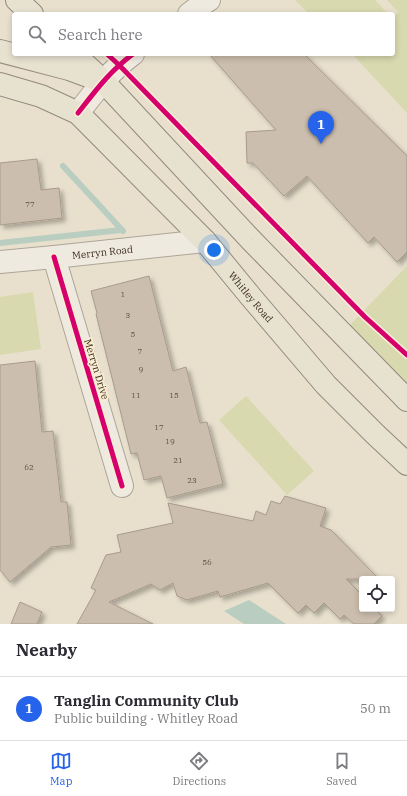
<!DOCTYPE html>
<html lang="en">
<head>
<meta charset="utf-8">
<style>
	body { margin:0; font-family:"IBM Plex Serif",serif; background:#f2f2f3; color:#2b2b33 }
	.controls { position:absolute; right:12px; bottom:12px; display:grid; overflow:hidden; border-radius:4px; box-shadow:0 2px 6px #0003 }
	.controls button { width:36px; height:36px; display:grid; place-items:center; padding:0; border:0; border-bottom:1px solid #e1e1e2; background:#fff; color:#2b2b33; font:20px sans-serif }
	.you { position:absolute; left:214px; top:250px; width:14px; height:14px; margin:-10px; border:3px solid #fff; border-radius:50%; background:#1a73e8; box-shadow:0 0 0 6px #1a73e833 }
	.badge { display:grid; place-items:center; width:26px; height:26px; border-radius:50%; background:#2563eb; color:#fff; font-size:13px; font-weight:700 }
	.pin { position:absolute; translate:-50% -33px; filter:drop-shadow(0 1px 2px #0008) }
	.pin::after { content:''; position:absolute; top:21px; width:14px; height:12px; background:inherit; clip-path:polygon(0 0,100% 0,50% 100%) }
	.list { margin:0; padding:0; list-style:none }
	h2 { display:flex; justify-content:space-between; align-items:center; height:52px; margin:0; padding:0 16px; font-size:17px }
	h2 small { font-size:13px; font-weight:400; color:#7c7c81 }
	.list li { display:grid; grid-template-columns:26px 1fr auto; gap:12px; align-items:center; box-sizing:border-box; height:64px; padding:0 16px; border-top:1px solid #e1e1e2 }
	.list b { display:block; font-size:15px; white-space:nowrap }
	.list p { margin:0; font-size:13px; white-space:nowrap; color:#7c7c81 }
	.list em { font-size:13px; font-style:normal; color:#7c7c81 }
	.icon { flex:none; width:22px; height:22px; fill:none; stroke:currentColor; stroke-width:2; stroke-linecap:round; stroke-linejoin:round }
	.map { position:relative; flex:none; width:407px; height:624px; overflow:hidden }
	.search { position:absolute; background:#fff; box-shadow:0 2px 6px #0003; left:12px; right:12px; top:12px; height:44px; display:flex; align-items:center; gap:10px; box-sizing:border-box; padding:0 14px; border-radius:4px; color:#7c7c81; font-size:15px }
	.sheet { height:116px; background:#fff }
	nav { display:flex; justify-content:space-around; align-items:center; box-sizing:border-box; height:56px; border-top:1px solid #e1e1e2; background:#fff; font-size:11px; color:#7c7c81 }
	nav a { display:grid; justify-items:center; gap:2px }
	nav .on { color:#2563eb }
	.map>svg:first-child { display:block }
	.green { fill:#d8d9ae }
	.water { fill:#b9cdc1 }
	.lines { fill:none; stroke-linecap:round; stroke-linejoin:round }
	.stream { stroke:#b9cdc1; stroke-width:6 }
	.building { fill:#ccbeae; stroke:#a99b8c; filter:url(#shadow) }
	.minor-casing { stroke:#ada596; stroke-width:24 }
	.major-casing { stroke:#938a7d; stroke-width:24 }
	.minor { stroke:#efeae0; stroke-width:22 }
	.major { stroke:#e7e1d0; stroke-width:22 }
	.cycleway-casing { stroke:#f9eed3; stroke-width:8 }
	.cycleway { stroke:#d6006c; stroke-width:5 }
	.labels { text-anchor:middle; stroke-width:3.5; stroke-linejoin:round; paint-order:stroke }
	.number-label { font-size:8px; fill:#625141 }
	.street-label { font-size:10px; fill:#3e2d1d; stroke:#f9eed3 }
</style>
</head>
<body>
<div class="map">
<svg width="407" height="624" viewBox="0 0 407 624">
	<defs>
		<filter id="shadow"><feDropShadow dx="3.5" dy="3.5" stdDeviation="2" flood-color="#0004"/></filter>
	</defs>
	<rect width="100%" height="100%" fill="#e8e0cd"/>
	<g class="green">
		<polygon points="295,0 375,0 388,14 309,14"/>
		<polygon points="387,0 407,0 407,113 354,56 355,54 393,54 393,17 398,12"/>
		<polygon points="407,266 407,383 350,325"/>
		<polygon points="33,292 41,349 0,355 0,297"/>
		<polygon points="246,396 314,471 287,495 219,420"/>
	</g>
	<polygon class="water" points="249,600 286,624 244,624 224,611"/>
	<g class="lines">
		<g class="stream">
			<polyline points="63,166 123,231"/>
			<polyline points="0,243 121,230"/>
		</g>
	</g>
	<g class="building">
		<polygon points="209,54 304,54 407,156 407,252 397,262 374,237 368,243 307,176 284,196 253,163 247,163 246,132 276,130"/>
		<polygon points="37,159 41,190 59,188 62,218 0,225 0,163"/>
		<polygon points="149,276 173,371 186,367 200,423 207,422 223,484 167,498 161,476 144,480 137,453 131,454 96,314 97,313 91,291"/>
		<polygon points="35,361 42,432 53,431 61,502 67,502 71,545 51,547 10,582 0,570 0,365"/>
		<polygon points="285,496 326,508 320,526 331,530 379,579 346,579 362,595 362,609 375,609 382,616 374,624 354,624 344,615 340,619 324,603 314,613 306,605 298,613 268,583 220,597 218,591 187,600 177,596 173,583 160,590 151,584 109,602 153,624 77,624 96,590 91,588 106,555 121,552 117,535 173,523 168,503 253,521 256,511 266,515 271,501 280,504"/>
		<polygon points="20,602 42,612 37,624 11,624"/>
	</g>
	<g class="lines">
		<g class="minor-casing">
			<g id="minor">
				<polyline points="189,14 201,5 209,0"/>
				<path d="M78,113C96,90 110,71 133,54"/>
				<polyline points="54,257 122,486"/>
				<path id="s1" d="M0,262L54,257L205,241"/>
			</g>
		</g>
		<g class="major-casing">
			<g id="major">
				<polyline points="17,0 32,14"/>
				<polyline points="0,51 69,69 96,79"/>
				<polyline points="74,54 103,81 251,240 407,400"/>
				<path id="s2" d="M0,84L41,96L78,113L205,241L251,297L326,385L375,434L407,464"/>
			</g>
		</g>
		<use href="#minor" class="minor"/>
		<use href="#major" class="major"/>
		<g class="cycleway-casing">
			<g id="cycleway">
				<polyline points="107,54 119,65 365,317 407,355"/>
				<path d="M78,113C96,90 110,71 133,54"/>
				<polyline points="54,257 122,486"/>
			</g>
		</g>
		<use href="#cycleway" class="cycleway"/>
	</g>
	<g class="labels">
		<g class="number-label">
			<text x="30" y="207">77</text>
			<text x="123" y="297">1</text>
			<text x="128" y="318">3</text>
			<text x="133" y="337">5</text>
			<text x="140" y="354">7</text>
			<text x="141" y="372">9</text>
			<text x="136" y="398">11</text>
			<text x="174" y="398">15</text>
			<text x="159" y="430">17</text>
			<text x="170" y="444">19</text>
			<text x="178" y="463">21</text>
			<text x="29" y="470">62</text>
			<text x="192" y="483">23</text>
			<text x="207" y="565">56</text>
		</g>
		<g class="street-label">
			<text dy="4" stroke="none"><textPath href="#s1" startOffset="103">Merryn Road</textPath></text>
			<text dy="4" stroke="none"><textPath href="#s2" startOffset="336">Whitley Road</textPath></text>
			<text transform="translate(97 369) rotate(73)" y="4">Merryn Drive</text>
		</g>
	</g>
</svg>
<div class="controls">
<button><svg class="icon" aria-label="locate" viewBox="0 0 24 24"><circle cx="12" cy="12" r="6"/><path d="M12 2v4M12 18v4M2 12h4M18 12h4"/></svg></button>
</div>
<div class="you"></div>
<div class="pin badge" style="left:321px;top:144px">1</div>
<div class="search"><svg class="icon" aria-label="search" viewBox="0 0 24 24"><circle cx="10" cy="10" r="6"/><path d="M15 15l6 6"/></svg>Search here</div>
</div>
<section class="sheet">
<h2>Nearby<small></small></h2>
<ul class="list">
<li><span class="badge">1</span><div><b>Tanglin Community Club</b><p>Public building · Whitley Road</p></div><em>50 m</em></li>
</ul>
</section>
<nav>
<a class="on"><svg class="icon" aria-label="map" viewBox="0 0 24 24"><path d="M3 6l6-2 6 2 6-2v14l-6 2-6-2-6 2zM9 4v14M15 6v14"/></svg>Map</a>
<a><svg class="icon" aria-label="directions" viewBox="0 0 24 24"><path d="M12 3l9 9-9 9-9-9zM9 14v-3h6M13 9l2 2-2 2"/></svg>Directions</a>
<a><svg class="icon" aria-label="saved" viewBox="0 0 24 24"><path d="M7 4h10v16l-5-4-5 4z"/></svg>Saved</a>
</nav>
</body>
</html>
